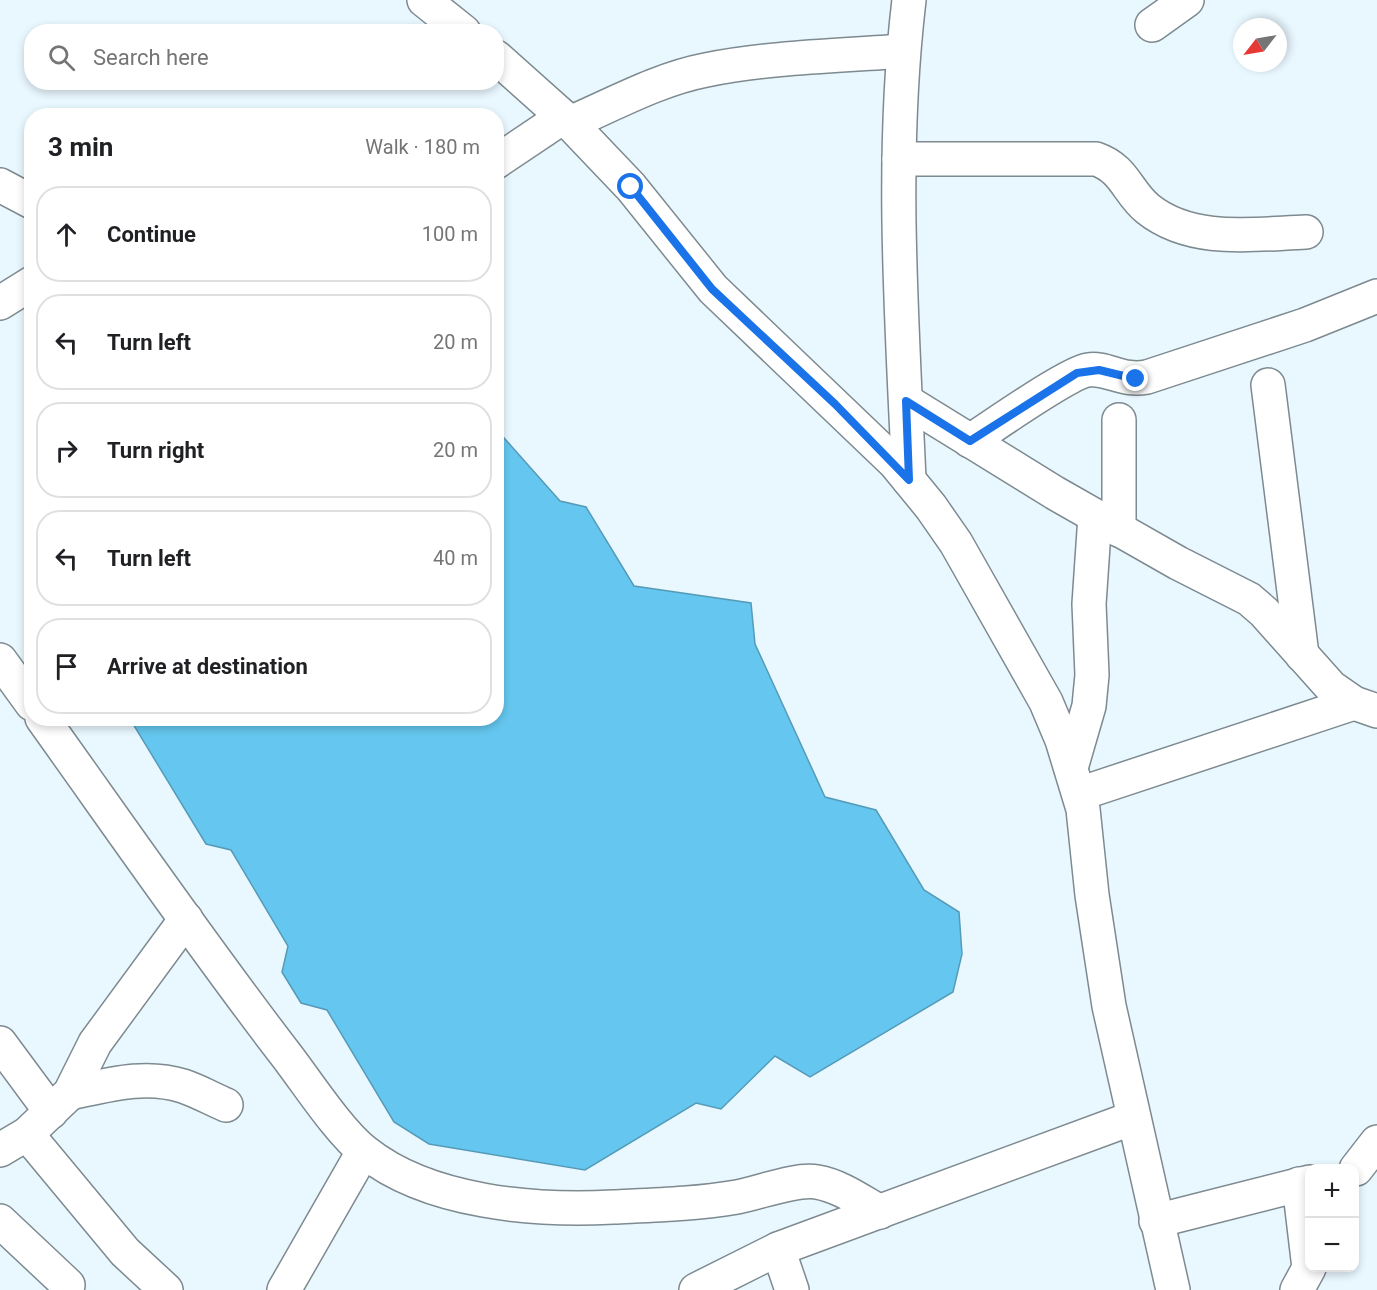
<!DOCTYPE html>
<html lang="en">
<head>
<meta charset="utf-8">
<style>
	body { margin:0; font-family:Roboto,sans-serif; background:#f2f2f2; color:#202124 }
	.controls { position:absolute; right:18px; bottom:18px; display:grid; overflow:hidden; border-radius:12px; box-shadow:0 3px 9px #0003 }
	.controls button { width:54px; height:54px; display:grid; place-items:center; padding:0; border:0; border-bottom:2px solid #e0e0e0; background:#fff; color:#202124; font:30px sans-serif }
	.compass { position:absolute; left:1233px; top:18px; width:54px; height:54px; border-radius:50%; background:#fff; box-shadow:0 3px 9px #0003; rotate:239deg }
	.stop { position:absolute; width:18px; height:18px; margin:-14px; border:4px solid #1a73e8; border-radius:50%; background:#fff }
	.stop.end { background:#1a73e8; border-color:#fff; box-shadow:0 2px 6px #0008 }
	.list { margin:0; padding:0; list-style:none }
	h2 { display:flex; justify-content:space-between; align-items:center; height:78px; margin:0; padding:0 24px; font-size:26px }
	h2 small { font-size:20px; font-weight:400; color:#757577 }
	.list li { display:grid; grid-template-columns:39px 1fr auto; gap:18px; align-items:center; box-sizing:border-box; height:96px; margin:0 12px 12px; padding:0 12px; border:2px solid #e0e0e0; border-radius:24px }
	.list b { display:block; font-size:22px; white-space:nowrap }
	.list em { font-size:20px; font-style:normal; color:#757577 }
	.icon { flex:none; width:33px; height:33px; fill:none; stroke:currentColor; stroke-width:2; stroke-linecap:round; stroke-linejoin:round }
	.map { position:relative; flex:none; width:1377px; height:1290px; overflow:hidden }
	.search { position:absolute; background:#fff; box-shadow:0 3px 9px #0003; left:24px; top:24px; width:480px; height:66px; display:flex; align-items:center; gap:15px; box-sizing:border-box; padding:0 21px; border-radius:24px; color:#757577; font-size:22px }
	.panel { position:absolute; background:#fff; box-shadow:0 3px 9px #0003; left:24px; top:108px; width:480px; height:618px; border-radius:24px }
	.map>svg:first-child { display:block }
	.water { fill:#65c7ef; stroke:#559bb8; stroke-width:1.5 }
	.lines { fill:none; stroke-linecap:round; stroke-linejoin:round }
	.minor-casing { stroke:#7d8a90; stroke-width:36 }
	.minor { stroke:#fff; stroke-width:33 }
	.route { stroke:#1a73e8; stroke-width:8 }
</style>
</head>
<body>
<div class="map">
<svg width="1377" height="1290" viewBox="0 0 1377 1290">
	<rect width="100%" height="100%" fill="#e9f7fe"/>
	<polygon class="water" points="497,430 560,501 586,507 634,586 751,603 755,644 825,797 876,810 924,890 959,912 962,954 953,992 810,1077 775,1056 721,1109 696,1103 585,1170 429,1144 394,1122 327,1010 301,1003 282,972 288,946 231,850 206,844 130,719 496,718"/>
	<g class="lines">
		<g class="minor-casing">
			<g id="minor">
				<polyline points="424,0 464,32"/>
				<polyline points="1152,25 1187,0"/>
				<polyline points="496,57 570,123 631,187 713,289 895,463 931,507 956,543 1046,702 1062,740 1083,809 1092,895 1109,1006 1173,1290"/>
				<path d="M570,123C614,104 659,79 706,70C771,57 838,56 903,51"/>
				<path d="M899,159H1096C1125,169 1127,192 1148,209C1192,244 1254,234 1306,232"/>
				<polyline points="496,162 563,117"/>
				<polyline points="0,185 32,202"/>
				<polyline points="0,303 32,283"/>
				<polyline points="1268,385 1302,655"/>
				<polyline points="906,401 1055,493 1178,563 1249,599 1264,612 1331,687 1354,703 1377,711"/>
				<polyline points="1119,420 1119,530"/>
				<path d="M970,441C992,427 1068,373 1088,370C1107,367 1122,382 1147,377L1305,325L1377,296"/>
				<path d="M909,480C902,320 890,159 909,0"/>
				<polyline points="0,660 32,704"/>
				<path d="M42,718C122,830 200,943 283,1051C305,1079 338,1131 365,1152C429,1203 535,1211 613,1207C655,1205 696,1204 737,1197C759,1193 796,1178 817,1182C840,1186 859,1200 880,1212"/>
				<polyline points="1071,768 1089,706 1092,675 1089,604 1095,516"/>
				<polyline points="1079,794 1354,703"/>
				<polyline points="0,1043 51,1112"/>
				<path d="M70,1093C108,1085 145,1074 183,1086C198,1091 212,1099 226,1105"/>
				<polyline points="27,1134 125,1252 166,1290"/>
				<polyline points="0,1150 27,1134 70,1093 95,1043 186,919"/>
				<polyline points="1356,1169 1377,1142"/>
				<polyline points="0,1221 68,1285"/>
				<polyline points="1156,1221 1310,1182"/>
				<polyline points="778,1249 792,1290"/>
				<polyline points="284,1290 363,1152"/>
				<polyline points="696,1290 778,1249 1133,1118"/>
				<polyline points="1297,1290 1309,1268 1299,1184"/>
			</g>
		</g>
		<use href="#minor" class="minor"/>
	</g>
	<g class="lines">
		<polyline class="route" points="631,187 712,289 835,404 909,480 906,401 970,441 1077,373 1099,370 1136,379"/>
	</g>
</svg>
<div class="controls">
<button>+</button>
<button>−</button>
</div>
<svg class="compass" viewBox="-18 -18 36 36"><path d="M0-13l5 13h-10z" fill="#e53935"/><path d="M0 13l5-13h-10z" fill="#757577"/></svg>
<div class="stop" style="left:631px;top:187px"></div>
<div class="stop end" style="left:1136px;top:379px"></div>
<div class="search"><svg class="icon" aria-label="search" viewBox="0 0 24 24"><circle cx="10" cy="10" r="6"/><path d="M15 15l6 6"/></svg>Search here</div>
<section class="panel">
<h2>3 min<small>Walk · 180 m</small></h2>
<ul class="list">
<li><svg class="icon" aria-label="ahead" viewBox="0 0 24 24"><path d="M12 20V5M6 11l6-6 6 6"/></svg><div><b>Continue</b></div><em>100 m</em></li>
<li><svg class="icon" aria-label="left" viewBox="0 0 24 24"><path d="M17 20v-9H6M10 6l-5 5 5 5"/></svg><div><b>Turn left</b></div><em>20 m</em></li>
<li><svg class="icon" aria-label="right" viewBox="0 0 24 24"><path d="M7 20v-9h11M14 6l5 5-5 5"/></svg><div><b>Turn right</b></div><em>20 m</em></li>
<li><svg class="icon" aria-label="left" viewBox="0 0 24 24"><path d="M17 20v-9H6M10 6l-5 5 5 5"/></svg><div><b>Turn left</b></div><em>40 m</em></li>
<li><svg class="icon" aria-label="arrive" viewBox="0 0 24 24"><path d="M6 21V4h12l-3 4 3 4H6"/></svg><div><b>Arrive at destination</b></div></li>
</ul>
</section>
</div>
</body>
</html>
